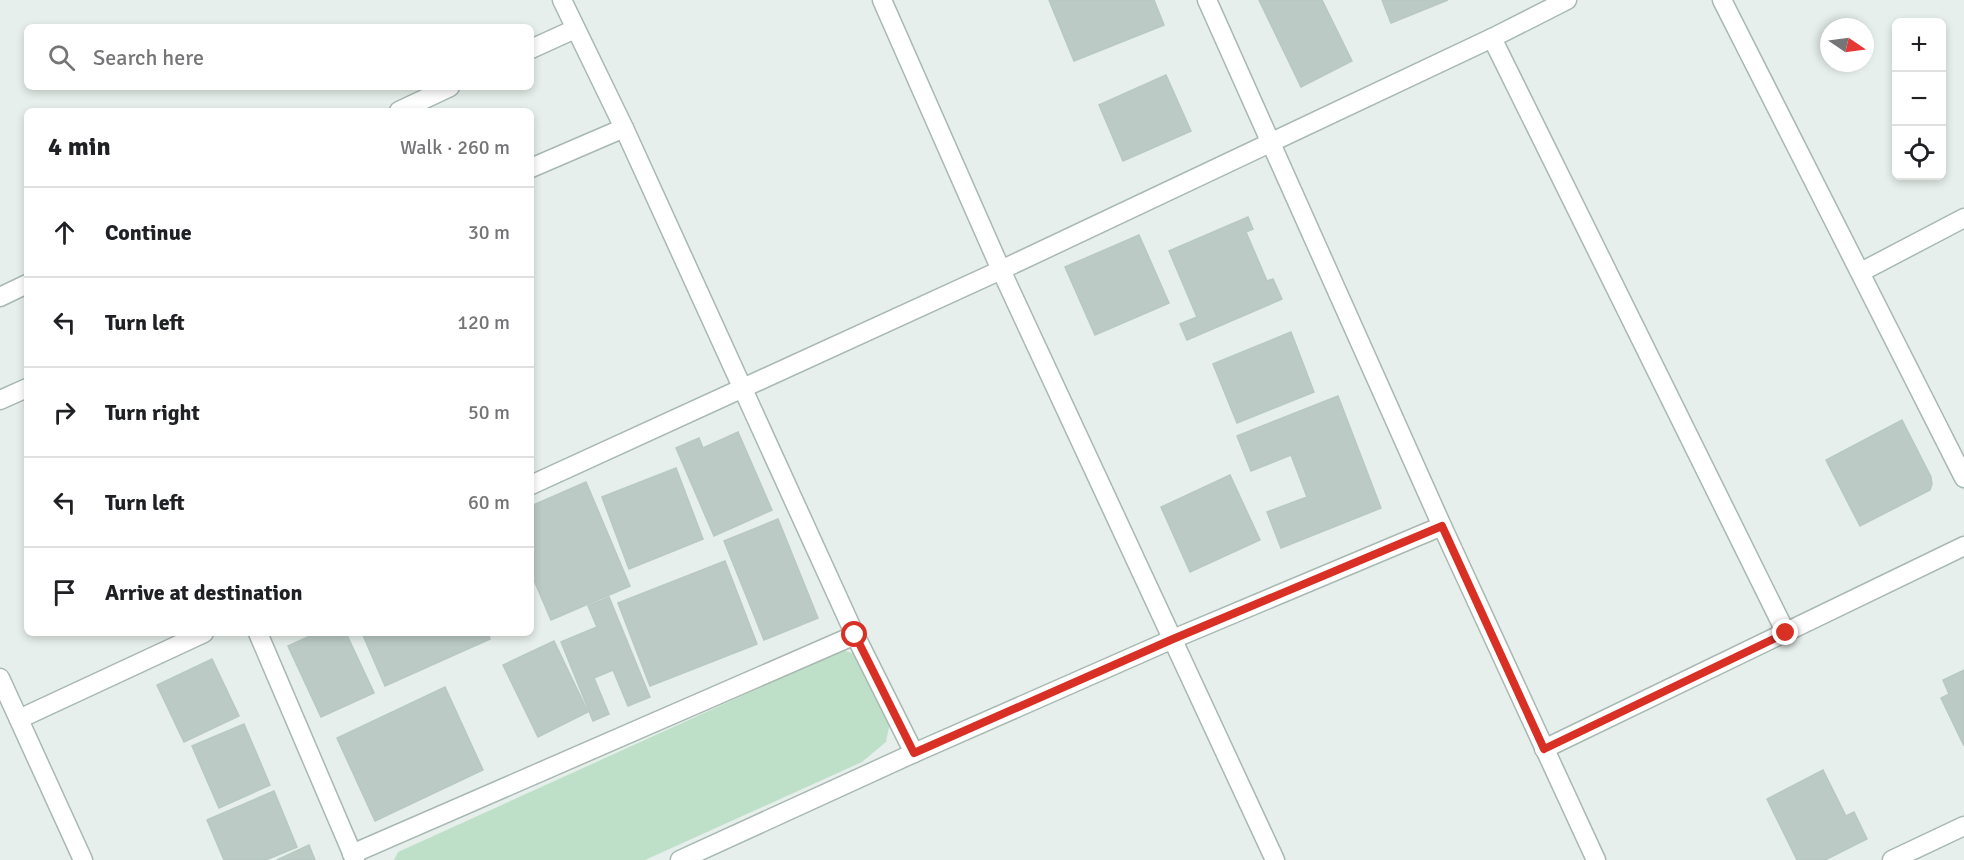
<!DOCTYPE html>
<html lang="en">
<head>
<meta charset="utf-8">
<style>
	body { margin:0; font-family:Signika,sans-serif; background:#f2f2f2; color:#202124 }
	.controls { position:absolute; right:18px; top:18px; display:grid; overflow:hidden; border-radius:9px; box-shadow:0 3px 9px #0003 }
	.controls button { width:54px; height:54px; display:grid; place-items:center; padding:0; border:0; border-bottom:2px solid #e0e0e0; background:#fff; color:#202124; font:30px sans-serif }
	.compass { position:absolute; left:1820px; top:18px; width:54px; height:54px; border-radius:50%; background:#fff; box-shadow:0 3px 9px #0003; rotate:103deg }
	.stop { position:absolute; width:18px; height:18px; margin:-14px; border:4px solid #d93025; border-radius:50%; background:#fff }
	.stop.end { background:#d93025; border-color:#fff; box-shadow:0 2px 6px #0008 }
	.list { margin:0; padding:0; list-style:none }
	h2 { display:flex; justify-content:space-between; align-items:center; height:78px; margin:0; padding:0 24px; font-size:26px }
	h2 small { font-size:20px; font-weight:400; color:#757577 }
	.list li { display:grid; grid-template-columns:39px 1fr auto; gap:18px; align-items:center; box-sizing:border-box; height:90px; padding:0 24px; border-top:2px solid #e0e0e0 }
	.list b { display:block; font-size:22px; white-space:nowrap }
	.list em { font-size:20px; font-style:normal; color:#757577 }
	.icon { flex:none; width:33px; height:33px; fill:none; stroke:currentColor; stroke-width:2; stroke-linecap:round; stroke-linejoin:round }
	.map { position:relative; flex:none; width:1964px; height:860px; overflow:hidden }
	.search { position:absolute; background:#fff; box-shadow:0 3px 9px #0003; left:24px; top:24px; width:510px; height:66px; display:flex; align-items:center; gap:15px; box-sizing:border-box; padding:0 21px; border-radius:9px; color:#757577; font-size:22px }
	.panel { position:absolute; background:#fff; box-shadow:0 3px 9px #0003; left:24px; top:108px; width:510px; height:528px; border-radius:9px }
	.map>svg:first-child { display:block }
	.green { fill:#bfe0c8 }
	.building { fill:#bbcac4; stroke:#b8c9c2; stroke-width:1.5 }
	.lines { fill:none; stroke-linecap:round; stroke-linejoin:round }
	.minor-casing { stroke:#a8b8b2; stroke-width:21 }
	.tertiary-casing { stroke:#a8b8b2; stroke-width:21 }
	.minor { stroke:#fff; stroke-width:18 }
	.tertiary { stroke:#fff; stroke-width:18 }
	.route { stroke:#d93025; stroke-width:8 }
</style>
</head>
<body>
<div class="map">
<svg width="1964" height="860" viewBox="0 0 1964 860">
	<rect width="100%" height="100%" fill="#e6efeb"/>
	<polygon class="green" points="843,650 858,655 890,722 886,742 862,762 645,860 394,860 398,852"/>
	<g class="building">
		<polygon points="1049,0 1154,0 1164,25 1074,61"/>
		<polygon points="1259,0 1322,0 1352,61 1301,87"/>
		<polygon points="1382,0 1448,0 1391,23"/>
		<polygon points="1166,75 1191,131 1123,161 1099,105"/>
		<polygon points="1248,217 1253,229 1246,232 1267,281 1273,279 1282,299 1187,340 1180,324 1197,317 1169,251"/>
		<polygon points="1139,235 1169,303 1095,335 1065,267"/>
		<polygon points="1291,332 1314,392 1237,423 1213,364"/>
		<polygon points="1338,396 1381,508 1281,548 1267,512 1307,497 1291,455 1251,471 1237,436"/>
		<polygon points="1902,420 1931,477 1932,484 1930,490 1860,526 1826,460"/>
		<polygon points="738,432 772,510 714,536 676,448 699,438 703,448"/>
		<polygon points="676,468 703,539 629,569 602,497"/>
		<polygon points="1230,475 1260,540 1190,572 1161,507"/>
		<polygon points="586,482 630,586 551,620 531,573 531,506"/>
		<polygon points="778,519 818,618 764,640 724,541"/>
		<polygon points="725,561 757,644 650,686 618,603"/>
		<polygon points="609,597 650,697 628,706 613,670 594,678 609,714 593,721 561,642 597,627 588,606"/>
		<polygon points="316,633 346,633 374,693 321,717 288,646"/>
		<polygon points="362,633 488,633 490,639 385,686"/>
		<polygon points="554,641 588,712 538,737 503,665"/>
		<polygon points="212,659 239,716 184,742 157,685"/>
		<polygon points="1964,670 1964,746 1941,698 1949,694 1943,680"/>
		<polygon points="445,687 483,770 375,821 337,738"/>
		<polygon points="244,724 270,785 219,808 192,746"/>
		<polygon points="1823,770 1846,816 1854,812 1867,839 1825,860 1797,860 1767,799"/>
		<polygon points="274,791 297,847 266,860 224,860 207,820"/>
		<polygon points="309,845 315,860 277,860"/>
	</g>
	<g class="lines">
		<g class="minor-casing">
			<g id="minor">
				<polyline points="562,0 624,128 855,635 914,753"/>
				<polyline points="882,0 1001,270 1275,860"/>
				<polyline points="1722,0 1964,478"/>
				<polyline points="1492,38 1786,633"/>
				<polyline points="531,49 575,29"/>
				<polyline points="399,111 450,87"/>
				<polyline points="531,168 624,128"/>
				<polyline points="1861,272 1964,218"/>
				<polyline points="0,297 27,284"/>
				<polyline points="0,400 27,388"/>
				<polyline points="531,485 1001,270 1492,38 1567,0"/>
				<polyline points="258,633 355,860"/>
				<polyline points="0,678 83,860"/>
				<polyline points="19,719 204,633"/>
				<polyline points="1544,749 1964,546"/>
				<polyline points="352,854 855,635"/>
				<polyline points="680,860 914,753 1173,639 1442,526"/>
				<polyline points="1892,860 1964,826"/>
			</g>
		</g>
		<g class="tertiary-casing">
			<polyline id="tertiary" points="1207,0 1442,526 1596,860"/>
		</g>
		<use href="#minor" class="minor"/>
		<use href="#tertiary" class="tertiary"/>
	</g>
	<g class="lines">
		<polyline class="route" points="855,635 914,753 1173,639 1442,526 1544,749 1786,633"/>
	</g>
</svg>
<div class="controls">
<button>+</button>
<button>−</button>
<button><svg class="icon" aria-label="locate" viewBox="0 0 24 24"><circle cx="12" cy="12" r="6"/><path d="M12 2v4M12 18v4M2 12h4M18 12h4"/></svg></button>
</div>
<svg class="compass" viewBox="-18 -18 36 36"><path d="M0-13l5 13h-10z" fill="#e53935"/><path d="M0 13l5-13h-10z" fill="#757577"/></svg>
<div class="stop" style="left:855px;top:635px"></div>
<div class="stop end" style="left:1786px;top:633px"></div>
<div class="search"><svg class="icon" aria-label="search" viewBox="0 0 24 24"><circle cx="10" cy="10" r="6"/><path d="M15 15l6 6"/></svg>Search here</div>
<section class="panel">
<h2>4 min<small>Walk · 260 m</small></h2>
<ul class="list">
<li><svg class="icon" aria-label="ahead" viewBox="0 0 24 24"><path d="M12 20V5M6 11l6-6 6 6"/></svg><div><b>Continue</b></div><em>30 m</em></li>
<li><svg class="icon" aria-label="left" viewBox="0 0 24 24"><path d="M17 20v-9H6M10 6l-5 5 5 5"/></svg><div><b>Turn left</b></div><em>120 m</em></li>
<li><svg class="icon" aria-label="right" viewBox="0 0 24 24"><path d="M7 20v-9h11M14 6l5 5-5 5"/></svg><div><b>Turn right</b></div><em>50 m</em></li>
<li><svg class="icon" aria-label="left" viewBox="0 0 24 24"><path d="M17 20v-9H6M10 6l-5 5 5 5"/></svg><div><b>Turn left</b></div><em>60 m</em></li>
<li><svg class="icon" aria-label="arrive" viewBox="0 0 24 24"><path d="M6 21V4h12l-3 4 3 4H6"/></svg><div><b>Arrive at destination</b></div></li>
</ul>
</section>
</div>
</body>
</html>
